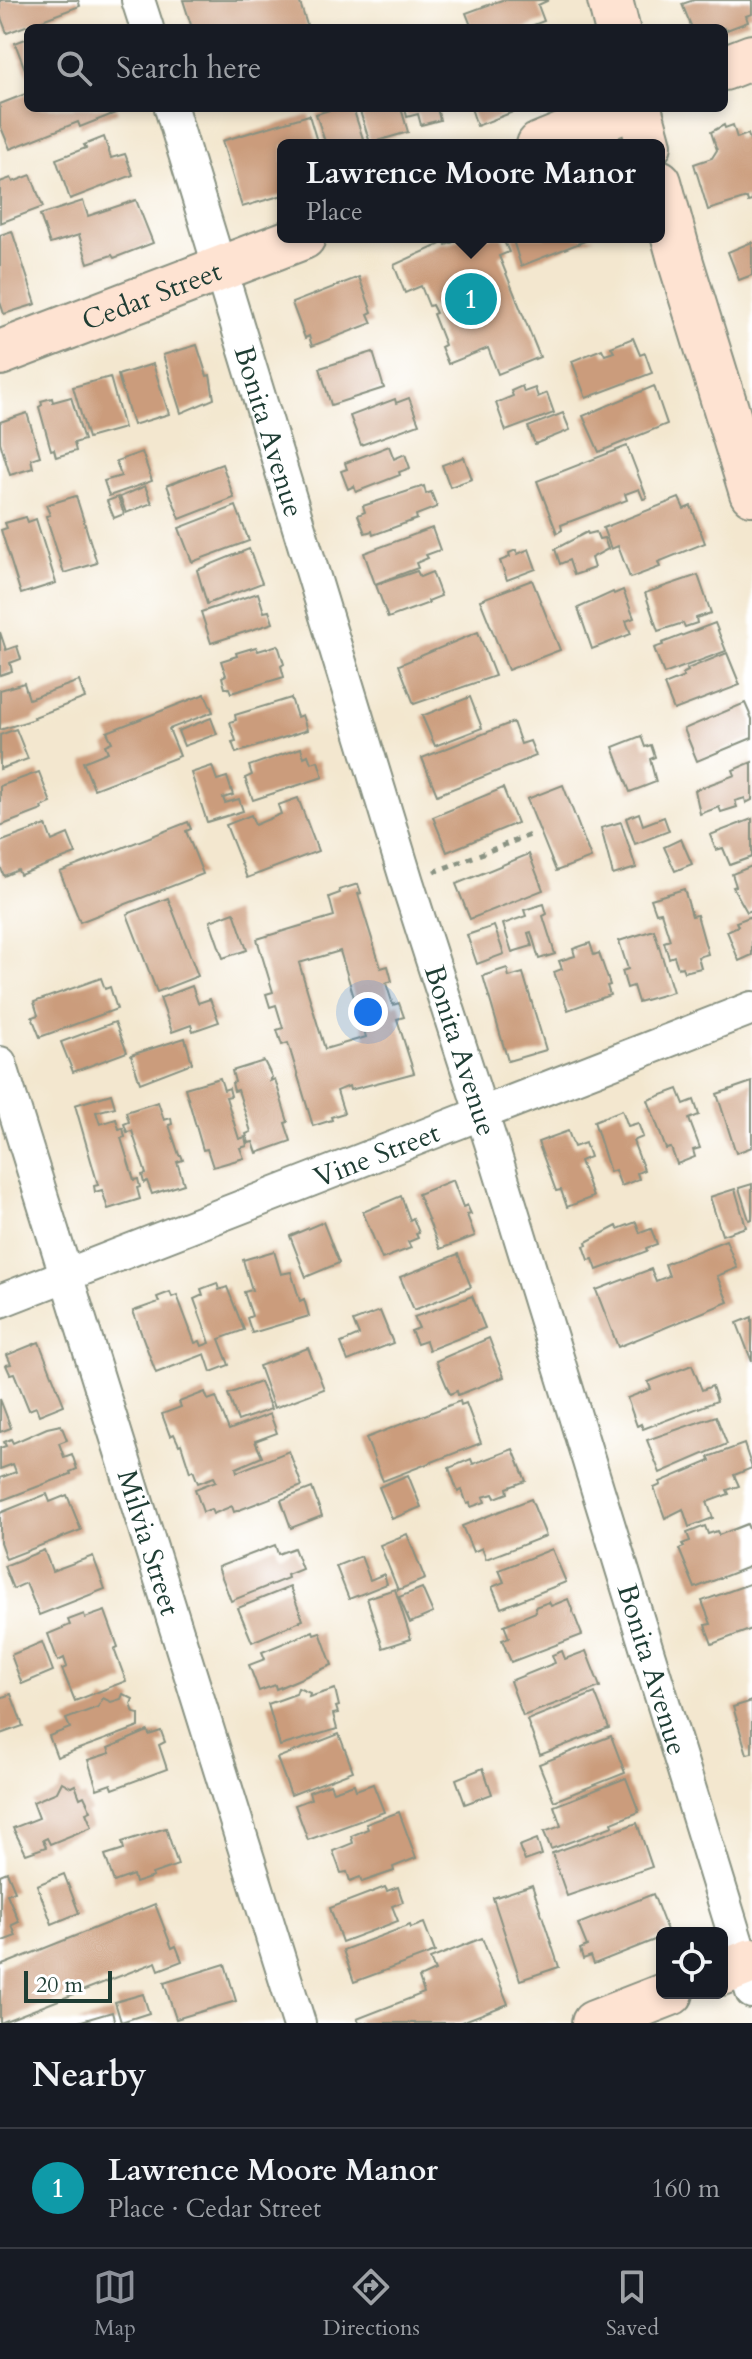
<!DOCTYPE html>
<html lang="en">
<head>
<meta charset="utf-8">
<style>
	body { margin:0; font-family:Cardo,serif; background:#242831; color:#f1f3f6 }
	.controls { position:absolute; right:24px; bottom:24px; display:grid; overflow:hidden; border-radius:12px; box-shadow:0 4px 12px #0003 }
	.controls button { width:72px; height:72px; display:grid; place-items:center; padding:0; border:0; border-bottom:2px solid #363941; background:#171b24; color:#f1f3f6; font:40px sans-serif }
	.scale { position:absolute; left:24px; bottom:20px; width:88px; box-sizing:border-box; padding-left:8px; border:4px solid #1f3d34; border-top:0; font-size:22px; line-height:28px; white-space:nowrap; color:#1f3d34; -webkit-text-stroke:6px #fff; paint-order:stroke }
	.you { position:absolute; left:368px; top:1012px; width:28px; height:28px; margin:-20px; border:6px solid #fff; border-radius:50%; background:#1a73e8; box-shadow:0 0 0 12px #1a73e833 }
	.badge { display:grid; place-items:center; width:52px; height:52px; border-radius:50%; background:#8c9099; color:#fff; font-size:26px; font-weight:700 }
	.pin { position:absolute; translate:-50% -50%; border:4px solid #fff; box-shadow:0 2px 8px #0006 }
	.popup { position:absolute; left:277px; top:139px; width:388px; height:104px; box-sizing:border-box; display:grid; place-content:center; border-radius:12px; background:#171b24; filter:drop-shadow(0 2px 6px #0005); font-size:26px; white-space:nowrap; color:#9ea1a6 }
	.popup b { font-size:30px; color:#f1f3f6 }
	.popup::after { content:''; position:absolute; left:50%; top:100%; margin-left:-16px; border:16px solid transparent; border-top-color:#171b24 }
	.list { margin:0; padding:0; list-style:none }
	h2 { display:flex; justify-content:space-between; align-items:center; height:104px; margin:0; padding:0 32px; font-size:34px }
	h2 small { font-size:26px; font-weight:400; color:#9ea1a6 }
	.list li { display:grid; grid-template-columns:52px 1fr auto; gap:24px; align-items:center; box-sizing:border-box; height:120px; padding:0 32px; border-top:2px solid #363941 }
	.list b { display:block; font-size:30px; white-space:nowrap }
	.list p { margin:0; font-size:26px; white-space:nowrap; color:#9ea1a6 }
	.list em { font-size:26px; font-style:normal; color:#9ea1a6 }
	.icon { flex:none; width:44px; height:44px; fill:none; stroke:currentColor; stroke-width:2; stroke-linecap:round; stroke-linejoin:round }
	.map { position:relative; flex:none; width:752px; height:2023px; overflow:hidden }
	.search { position:absolute; background:#171b24; box-shadow:0 4px 12px #0003; left:24px; right:24px; top:24px; height:88px; display:flex; align-items:center; gap:20px; box-sizing:border-box; padding:0 28px; border-radius:12px; color:#9ea1a6; font-size:30px }
	.sheet { height:224px; background:#171b24 }
	nav { display:flex; justify-content:space-around; align-items:center; box-sizing:border-box; height:112px; border-top:2px solid #363941; background:#171b24; font-size:22px; color:#9ea1a6 }
	nav a { display:grid; justify-items:center; gap:4px }
	nav .on { color:#8c9099 }
	.map>svg:first-child { display:block }
	.building { fill:#cb9c7b; fill-rule:evenodd }
	.lines { fill:none; stroke-linecap:round; stroke-linejoin:round }
	.street-casing { stroke:#899282; stroke-width:36 }
	.secondary-casing { stroke:#899282; stroke-width:48 }
	.path { stroke:#899282; stroke-width:5; stroke-dasharray:6 6; stroke-linecap:butt }
	.street { stroke:#fff; stroke-width:32 }
	.secondary { stroke:#fee3d2; stroke-width:44 }
	.labels { text-anchor:middle; stroke-width:7; stroke-linejoin:round; paint-order:stroke }
	.street-label { font-size:28px; fill:#1f3d34; stroke:#fff }
</style>
</head>
<body>
<div class="map">
<svg width="752" height="2023" viewBox="0 0 752 2023">
	<rect width="100%" height="100%" fill="#fff"/>
	<filter id="ink" filterUnits="userSpaceOnUse"><feTurbulence type="fractalNoise" baseFrequency=".0125" numOctaves="2"/><feDisplacementMap in="SourceGraphic" scale="16" xChannelSelector="R" yChannelSelector="G"/><feConvolveMatrix kernelMatrix="1 2 1 2 8 2 1 2 1" color-interpolation-filters="sRGB"/></filter>
	<filter id="wash" filterUnits="userSpaceOnUse"><feTurbulence type="fractalNoise" baseFrequency=".006" numOctaves="4" result="noise"/><feDisplacementMap in="SourceGraphic" scale="32" xChannelSelector="R" yChannelSelector="G"/><feGaussianBlur stdDeviation="1.8" result="paint"/><feColorMatrix in="noise" values="0 0 0 0 0 0 0 0 0 0 0 0 0 0 0 0 0 1.4 0 .05"/><feComposite in="paint" operator="in"/></filter>
	<g filter="url(#wash)">
		<rect width="100%" height="100%" fill="#f3e7cf"/>
		<g id="blocks">
			<g class="building">
				<polygon points="0,0 78,0 80,6 7,33 0,15"/>
				<polygon points="183,0 299,0 308,28 192,28"/>
				<polygon points="502,0 549,0 538,5 544,21 526,28 472,28 466,13"/>
				<polygon points="694,0 752,0 752,14 746,16 748,22 724,31 724,28 692,28 682,4"/>
				<polygon points="28,38 28,77 15,43"/>
				<polygon points="28,93 28,108 116,108 118,112 80,127 78,122 10,149 0,125 0,104"/>
				<polygon points="336,108 353,108 365,145 326,145 316,114"/>
				<polygon points="359,108 401,108 408,132 370,143"/>
				<polygon points="405,108 437,108 440,120 421,125 418,114 407,117"/>
				<polygon points="471,108 523,108 477,126"/>
				<polygon points="309,115 318,145 283,145 283,195 242,207 222,141"/>
				<polygon points="724,125 725,128 733,125 737,138 748,134 752,146 752,201 748,202 747,198 708,210 694,164 712,158 717,150 711,132"/>
				<polygon points="104,137 111,158 125,154 133,175 70,199 56,159 86,148 84,145"/>
				<polygon points="31,175 43,207 0,223 0,182 11,178 13,182"/>
				<polygon points="136,200 153,243 114,258 112,255 88,263 79,235 50,244 40,215 83,201 88,216"/>
				<polygon points="12,231 36,304 4,314 0,302 0,235"/>
				<polygon points="467,237 502,237 509,252 499,256 540,357 498,374 488,348 448,364 441,347 445,345 433,314 436,313 432,305 429,306 421,286 405,293 394,265 445,242 446,245"/>
				<polygon points="512,237 595,237 521,266"/>
				<polygon points="752,242 752,275 739,280 728,252"/>
				<polygon points="359,277 372,312 368,314 372,323 312,346 309,336 305,338 292,303"/>
				<polygon points="633,338 640,355 645,353 652,373 586,398 572,361 602,349 605,355 614,352 611,347"/>
				<polygon points="197,345 207,376 210,375 214,399 181,413 163,355"/>
				<polygon points="373,352 384,388 331,405 320,368"/>
				<polygon points="153,364 169,414 133,425 118,375"/>
				<polygon points="110,377 124,428 88,438 73,387"/>
				<polygon points="522,386 524,392 535,388 538,397 547,393 554,413 506,431 496,403 513,396 511,391"/>
				<polygon points="654,386 667,424 599,452 583,416"/>
				<polygon points="71,397 84,440 74,443 76,451 56,457 54,449 51,450 39,407 42,405 41,401 52,398 53,402"/>
				<polygon points="409,398 419,424 361,445 350,416 395,399 396,403"/>
				<polygon points="27,413 40,456 31,459 33,468 10,475 0,442 0,422"/>
				<polygon points="563,413 570,430 535,444 528,427"/>
				<polygon points="389,446 394,459 405,454 410,468 399,472 400,475 356,492 354,486 348,489 341,471 347,469 345,463"/>
				<polygon points="627,446 647,498 643,499 639,489 625,494 627,500 561,525 562,530 557,533 537,481"/>
				<polygon points="142,452 152,481 109,496 104,481 121,476 116,461"/>
				<polygon points="464,457 472,479 450,487 442,465"/>
				<polygon points="222,464 234,498 180,519 167,485"/>
				<polygon points="145,486 152,503 126,513 120,497"/>
				<polygon points="424,486 426,494 431,492 437,507 416,515 417,519 373,535 372,531 365,533 358,515 365,512 363,506"/>
				<polygon points="76,496 97,563 64,573 46,516 50,515 46,505"/>
				<polygon points="118,497 124,514 114,518 107,501"/>
				<polygon points="679,498 684,509 691,506 705,543 658,562 660,567 630,578 618,546 611,549 603,528"/>
				<polygon points="236,506 249,541 192,562 179,528"/>
				<polygon points="26,517 28,522 36,519 56,583 21,594 1,530 7,528 5,523"/>
				<polygon points="432,528 440,550 426,555 428,558 416,563 418,568 375,584 364,553"/>
				<polygon points="587,532 588,534 596,532 599,539 604,538 608,549 591,558 594,568 574,575 569,560 560,564 555,549"/>
				<polygon points="249,549 262,583 207,604 197,570"/>
				<polygon points="529,549 536,569 507,580 500,561 510,557 509,553 516,550 518,554"/>
				<polygon points="417,571 420,577 432,572 441,596 428,601 429,603 388,618 376,585"/>
				<polygon points="698,575 711,613 696,618 697,623 685,627 683,623 658,631 645,593"/>
				<polygon points="532,580 560,650 508,670 480,600"/>
				<polygon points="623,590 634,618 626,621 631,634 592,649 578,608 613,592 614,594"/>
				<polygon points="258,593 264,612 269,611 273,623 211,643 201,612"/>
				<polygon points="715,623 726,651 664,674 654,648 663,645 662,643"/>
				<polygon points="0,632 6,650 17,646 21,659 10,663 12,671 0,675"/>
				<polygon points="478,632 495,676 414,704 399,665"/>
				<polygon points="278,645 284,664 281,666 284,677 231,693 229,688 225,688 222,677 226,675 221,661 237,656 236,653 256,647 258,651"/>
				<polygon points="727,653 740,685 674,710 664,685 684,677 682,674 688,671 687,669"/>
				<polygon points="79,681 85,698 34,717 35,719 0,730 0,690 24,683 29,699"/>
				<polygon points="205,694 213,712 169,729 180,756 94,789 83,762 108,752 105,745 112,742 107,732"/>
				<polygon points="470,697 482,728 435,746 422,716"/>
				<polygon points="291,698 297,717 302,715 307,730 236,753 232,742 236,741 230,722 236,720 235,715"/>
				<polygon points="745,703 752,719 752,738 697,761 684,729"/>
				<polygon points="211,718 217,734 184,746 178,731"/>
				<polygon points="513,722 521,744 530,741 536,756 437,795 422,758"/>
				<polygon points="16,729 28,759 0,769 0,735"/>
				<polygon points="641,736 645,747 651,745 655,757 650,759 656,782 630,792 613,747"/>
				<polygon points="301,748 304,757 308,755 311,763 318,761 323,777 253,800 245,778 252,775 249,766"/>
				<polygon points="752,762 752,800 746,803 745,798 735,801 737,807 721,812 719,807 700,814 695,790 735,775 733,770"/>
				<polygon points="212,766 217,780 227,777 233,795 223,798 225,803 239,799 243,811 207,822 191,773"/>
				<polygon points="39,772 51,803 41,807 42,810 0,826 0,786"/>
				<polygon points="563,785 591,858 556,871 527,799"/>
				<polygon points="503,788 517,823 447,852 433,817"/>
				<polygon points="298,798 318,851 247,878 226,825 251,815 255,825 281,814 278,805"/>
				<polygon points="639,813 643,825 664,817 669,831 635,844 626,818"/>
				<polygon points="752,819 752,857 730,865 723,848 716,850 710,835"/>
				<polygon points="188,822 191,829 186,831 203,874 80,922 60,872"/>
				<polygon points="621,822 636,868 613,875 601,828"/>
				<polygon points="46,825 52,841 68,834 76,854 20,875 18,870 4,876 0,866 0,842"/>
				<polygon points="681,839 692,864 675,871 664,847"/>
				<polygon points="529,854 543,890 470,919 456,884"/>
				<polygon points="752,866 752,910 747,912 733,887 736,886 732,874"/>
				<path d="M358,884L361,893L358,894L381,968L388,966L392,981L386,983L393,1005L399,1003L404,1017L397,1019L414,1073L350,1090L349,1086L337,1091L344,1113L331,1117L332,1120L313,1126L288,1043L282,1045L277,1030L283,1028L276,1005L270,1007L266,994L273,992L257,939L334,916L329,897L340,893L339,890ZM340,951L366,1037L325,1049L299,963Z"/>
				<polygon points="684,889 692,916 697,915 708,954 698,957 701,968 684,972 682,967 678,968 674,956 669,958 664,942 670,940 661,912 656,913 651,899"/>
				<polygon points="168,898 198,976 157,992 127,914"/>
				<polygon points="544,904 547,914 543,916 555,954 539,959 531,932 528,933 532,946 512,952 503,924 526,916 524,910"/>
				<polygon points="234,912 247,950 223,958 210,921"/>
				<polygon points="752,916 752,955 739,961 727,931 738,926 736,922"/>
				<polygon points="494,926 504,954 477,964 467,935"/>
				<polygon points="654,930 673,992 638,1002 633,986 627,988 622,971 628,969 619,941"/>
				<polygon points="590,943 594,955 599,953 610,985 607,986 610,995 568,1010 554,972 562,969 559,961 575,956 573,949"/>
				<polygon points="507,968 509,977 523,973 546,1050 508,1061 483,976"/>
				<polygon points="101,978 105,989 110,987 117,1009 40,1037 32,1017 38,1015 34,1002"/>
				<polygon points="192,986 198,1003 210,999 219,1022 193,1031 191,1025 172,1032 160,998"/>
				<polygon points="115,1022 127,1052 73,1072 61,1042"/>
				<polygon points="185,1038 192,1063 140,1083 131,1055"/>
				<polygon points="264,1061 272,1077 270,1081 275,1079 288,1122 285,1123 291,1141 257,1153 253,1142 249,1143 246,1134 251,1132 238,1090 234,1091 232,1083 235,1082 232,1071"/>
				<polygon points="220,1078 224,1090 229,1088 231,1096 226,1097 239,1139 245,1137 247,1146 240,1148 244,1158 213,1167 207,1149 203,1150 185,1088"/>
				<polygon points="752,1082 752,1147 736,1153 717,1094"/>
				<polygon points="678,1089 684,1104 694,1100 699,1115 689,1119 700,1148 693,1150 695,1157 677,1164 671,1148 666,1149 648,1100"/>
				<polygon points="111,1094 115,1107 96,1112 100,1124 116,1119 119,1129 123,1128 125,1137 121,1138 134,1180 138,1179 140,1187 137,1188 140,1199 108,1209 102,1190 95,1192 94,1186 98,1185 75,1105"/>
				<polygon points="158,1102 164,1120 171,1118 172,1124 169,1125 179,1155 181,1155 183,1160 177,1162 184,1184 152,1194 147,1181 144,1183 142,1175 146,1174 132,1131 127,1132 124,1124 129,1122 126,1112"/>
				<polygon points="622,1110 628,1126 638,1123 643,1137 633,1141 644,1170 637,1173 639,1179 621,1186 615,1170 610,1172 594,1121"/>
				<polygon points="568,1131 574,1147 585,1143 590,1157 580,1161 593,1197 567,1207 561,1190 556,1191 538,1142"/>
				<polygon points="453,1180 463,1207 467,1205 471,1214 467,1215 475,1236 440,1249 418,1194"/>
				<polygon points="752,1184 752,1219 749,1220 739,1188"/>
				<polygon points="735,1189 746,1227 722,1235 710,1197"/>
				<polygon points="401,1196 410,1220 413,1218 419,1233 416,1234 418,1238 408,1242 411,1248 382,1259 363,1212"/>
				<polygon points="323,1222 339,1263 306,1277 290,1236"/>
				<polygon points="636,1222 640,1233 651,1229 657,1244 646,1248 647,1251 597,1270 593,1259 589,1260 584,1246 587,1245 586,1242 617,1226 618,1229"/>
				<polygon points="726,1240 737,1268 717,1276 728,1302 618,1347 596,1290 651,1269 656,1281 669,1276 665,1264"/>
				<polygon points="274,1251 281,1274 291,1272 300,1301 304,1299 309,1316 252,1333 247,1318 252,1316 244,1292 252,1290 243,1260"/>
				<polygon points="458,1254 471,1287 414,1310 400,1277"/>
				<polygon points="217,1283 219,1290 227,1287 244,1330 219,1339 229,1365 211,1372 205,1354 156,1373 133,1311 159,1302 157,1297 170,1292 172,1297 177,1295 195,1343 200,1341 202,1346 210,1343 194,1299 203,1295 201,1289"/>
				<polygon points="472,1296 485,1328 429,1350 426,1341 417,1344 411,1331 419,1328 414,1317"/>
				<polygon points="380,1311 393,1343 348,1361 341,1343 359,1335 353,1321"/>
				<polygon points="752,1317 752,1362 737,1323"/>
				<polygon points="489,1338 504,1377 458,1395 457,1391 450,1394 436,1361"/>
				<polygon points="39,1342 64,1405 39,1415 36,1407 29,1410 14,1373 10,1374 6,1365 11,1364 7,1355"/>
				<polygon points="308,1348 324,1389 274,1408 259,1366"/>
				<polygon points="692,1365 702,1390 712,1386 717,1401 643,1429 641,1424 637,1426 627,1398 651,1389 648,1382"/>
				<polygon points="260,1382 271,1409 238,1421 228,1394"/>
				<polygon points="205,1392 208,1400 216,1397 229,1430 270,1414 277,1433 255,1441 262,1457 236,1468 237,1472 289,1451 302,1486 234,1512 232,1506 213,1514 211,1509 203,1512 195,1489 216,1481 214,1477 198,1483 193,1470 190,1472 181,1444 179,1445 174,1434 170,1436 162,1414 181,1407 179,1402"/>
				<polygon points="0,1399 11,1428 0,1432"/>
				<polygon points="460,1401 461,1405 466,1403 481,1443 383,1481 366,1438"/>
				<polygon points="716,1416 727,1444 660,1473 647,1440"/>
				<polygon points="61,1425 67,1440 59,1443 64,1457 72,1454 77,1469 70,1472 71,1474 0,1501 0,1478 16,1472 13,1464 0,1469 0,1448 6,1446 4,1442 11,1439 13,1443 47,1428"/>
				<polygon points="744,1444 752,1468 734,1475 739,1486 727,1490 729,1494 707,1502 713,1518 689,1527 683,1509 665,1518 654,1488 661,1485 660,1482 710,1461 708,1457"/>
				<polygon points="513,1449 526,1481 507,1488 508,1493 495,1498 493,1494 483,1497 485,1502 471,1507 470,1503 467,1504 462,1490 458,1492 449,1468 471,1459 473,1464"/>
				<polygon points="408,1475 421,1507 392,1519 379,1487"/>
				<polygon points="312,1488 322,1516 291,1528 281,1500"/>
				<polygon points="47,1494 50,1502 67,1495 81,1530 6,1559 0,1542 0,1513"/>
				<polygon points="531,1499 546,1536 486,1559 482,1548 473,1552 462,1526"/>
				<polygon points="747,1524 752,1536 751,1566 695,1588 679,1549 684,1547 682,1544 690,1541 687,1533 705,1526 708,1534 717,1531 719,1535"/>
				<polygon points="407,1534 425,1579 398,1590 380,1545"/>
				<polygon points="275,1545 278,1554 294,1548 302,1569 287,1575 288,1578 231,1601 218,1567"/>
				<polygon points="552,1549 566,1582 501,1608 492,1587 504,1582 499,1570"/>
				<polygon points="44,1550 52,1571 93,1556 105,1589 39,1615 26,1583 13,1589 4,1566"/>
				<polygon points="361,1556 370,1580 384,1574 387,1584 349,1599 336,1566"/>
				<polygon points="752,1583 752,1629 712,1644 705,1625 711,1624 702,1601"/>
				<polygon points="290,1587 303,1620 252,1642 238,1608"/>
				<polygon points="422,1588 433,1613 410,1623 399,1597"/>
				<polygon points="395,1589 411,1639 383,1648 367,1598"/>
				<polygon points="568,1599 582,1635 511,1662 502,1640 509,1638 504,1625 536,1612 535,1607 549,1602 551,1606"/>
				<polygon points="105,1611 118,1647 114,1649 126,1681 75,1701 62,1669 67,1667 64,1658 58,1661 48,1634 70,1625 68,1620 84,1614 85,1618"/>
				<polygon points="313,1631 314,1634 320,1632 332,1665 276,1689 275,1685 259,1691 249,1665 265,1659 262,1652"/>
				<polygon points="42,1642 53,1671 22,1684 11,1655"/>
				<polygon points="562,1651 565,1659 586,1651 600,1687 523,1716 510,1681 555,1663 552,1655"/>
				<polygon points="298,1688 310,1693 309,1697 335,1689 339,1706 336,1707 338,1713 333,1714 337,1729 280,1746 268,1704 296,1694"/>
				<polygon points="595,1693 609,1728 540,1755 527,1720"/>
				<polygon points="11,1694 23,1726 0,1734 0,1698"/>
				<polygon points="123,1694 133,1699 131,1704 134,1713 139,1714 139,1727 57,1757 49,1736 70,1728 66,1719 98,1707 103,1698 111,1702 121,1699"/>
				<polygon points="752,1701 752,1753 747,1754 733,1707"/>
				<polygon points="148,1731 149,1735 161,1731 165,1742 159,1745 167,1769 113,1789 111,1784 97,1789 88,1760 110,1753 108,1748"/>
				<polygon points="339,1734 353,1771 291,1795 277,1758"/>
				<polygon points="611,1736 625,1773 554,1801 539,1764"/>
				<polygon points="483,1768 492,1794 465,1804 456,1779"/>
				<polygon points="626,1778 639,1812 612,1823 613,1826 551,1849 544,1832 561,1826 554,1806"/>
				<polygon points="62,1782 71,1787 75,1785 80,1798 84,1796 91,1811 86,1813 92,1827 50,1844 47,1838 43,1840 46,1847 26,1854 13,1828 39,1818 33,1802 57,1792"/>
				<polygon points="330,1784 333,1791 354,1784 356,1790 373,1784 384,1812 308,1840 295,1805 311,1799 309,1792"/>
				<polygon points="399,1812 416,1858 393,1867 394,1871 362,1882 360,1877 350,1881 347,1872 341,1873 333,1851 353,1843 351,1836 368,1829 366,1824"/>
				<polygon points="637,1823 652,1867 567,1896 552,1853"/>
				<polygon points="166,1828 178,1865 152,1874 153,1877 135,1883 133,1875 114,1882 105,1855 124,1849 122,1842"/>
				<polygon points="537,1839 542,1855 525,1861 519,1846"/>
				<polygon points="7,1872 15,1891 7,1894 19,1922 12,1925 16,1936 0,1942 0,1875"/>
				<polygon points="64,1874 79,1913 52,1924 37,1885"/>
				<polygon points="532,1885 559,1967 520,1980 493,1898"/>
				<polygon points="385,1887 387,1891 398,1887 403,1902 392,1906 398,1921 342,1942 330,1908"/>
				<polygon points="653,1894 668,1933 662,1933 662,1937 594,1964 591,1956 583,1959 580,1949 587,1946 578,1924"/>
				<polygon points="155,1904 172,1948 176,1946 182,1961 159,1970 156,1962 0,2023 0,1966"/>
				<polygon points="424,1923 435,1952 354,1982 343,1950 410,1925 411,1928"/>
				<polygon points="482,1938 508,2004 459,2023 359,2023 357,2019 424,1993 419,1978 435,1971 430,1959"/>
				<polygon points="225,1964 236,2001 176,2019 164,1983"/>
				<polygon points="143,1994 149,2013 121,2022 115,2002"/>
				<polygon points="112,2012 115,2023 78,2023 78,2022"/>
			</g>
		</g>
	</g>
	<g filter="url(#ink)">
		<use href="#blocks" fill-opacity="0" stroke="#899282" stroke-width="2"/>
		<g class="lines">
			<g class="street-casing">
				<g id="street">
					<polyline points="138,0 147,28"/>
					<path id="s1" d="M171,108L407,882L494,1152L752,1992"/>
					<path id="s2" d="M0,1063L299,2023"/>
					<path id="s3" d="M0,1301L752,1008"/>
				</g>
			</g>
			<g class="secondary-casing">
				<g id="secondary">
					<polyline points="610,0 617,28"/>
					<polyline points="724,68 752,57"/>
					<polyline points="639,108 649,145"/>
					<polyline points="539,145 630,108"/>
					<polyline points="659,182 681,263 752,493"/>
					<path id="s4" d="M0,353L303,237"/>
					<polyline points="722,1973 752,1961"/>
					<polyline points="594,2023 671,1993"/>
				</g>
			</g>
			<polyline class="path" points="434,872 530,835"/>
			<use href="#street" class="street"/>
			<use href="#secondary" class="secondary"/>
		</g>
	</g>
	<g class="labels">
		<g class="street-label">
			<text dy="10" stroke="none"><textPath href="#s4" startOffset="162">Cedar Street</textPath></text>
			<text dy="10" stroke="none"><textPath href="#s1" startOffset="338">Bonita Avenue</textPath></text>
			<text dy="10" stroke="none"><textPath href="#s1" startOffset="986">Bonita Avenue</textPath></text>
			<text dy="10" stroke="none"><textPath href="#s3" startOffset="404">Vine Street</textPath></text>
			<text dy="10" stroke="none"><textPath href="#s2" startOffset="502">Milvia Street</textPath></text>
			<text dy="10" stroke="none"><textPath href="#s1" startOffset="1634">Bonita Avenue</textPath></text>
		</g>
	</g>
</svg>
<div class="controls">
<button><svg class="icon" aria-label="locate" viewBox="0 0 24 24"><circle cx="12" cy="12" r="6"/><path d="M12 2v4M12 18v4M2 12h4M18 12h4"/></svg></button>
</div>
<div class="scale">20 m</div>
<div class="you"></div>
<div class="pin badge" style="left:471px;top:299px;background:#0f9aa8">1</div>
<div class="popup"><b>Lawrence Moore Manor</b>Place</div>
<div class="search"><svg class="icon" aria-label="search" viewBox="0 0 24 24"><circle cx="10" cy="10" r="6"/><path d="M15 15l6 6"/></svg>Search here</div>
</div>
<section class="sheet">
<h2>Nearby<small></small></h2>
<ul class="list">
<li><span class="badge" style="background:#0f9aa8">1</span><div><b>Lawrence Moore Manor</b><p>Place · Cedar Street</p></div><em>160 m</em></li>
</ul>
</section>
<nav>
<a class="on"><svg class="icon" aria-label="map" viewBox="0 0 24 24"><path d="M3 6l6-2 6 2 6-2v14l-6 2-6-2-6 2zM9 4v14M15 6v14"/></svg>Map</a>
<a><svg class="icon" aria-label="directions" viewBox="0 0 24 24"><path d="M12 3l9 9-9 9-9-9zM9 14v-3h6M13 9l2 2-2 2"/></svg>Directions</a>
<a><svg class="icon" aria-label="saved" viewBox="0 0 24 24"><path d="M7 4h10v16l-5-4-5 4z"/></svg>Saved</a>
</nav>
</body>
</html>
